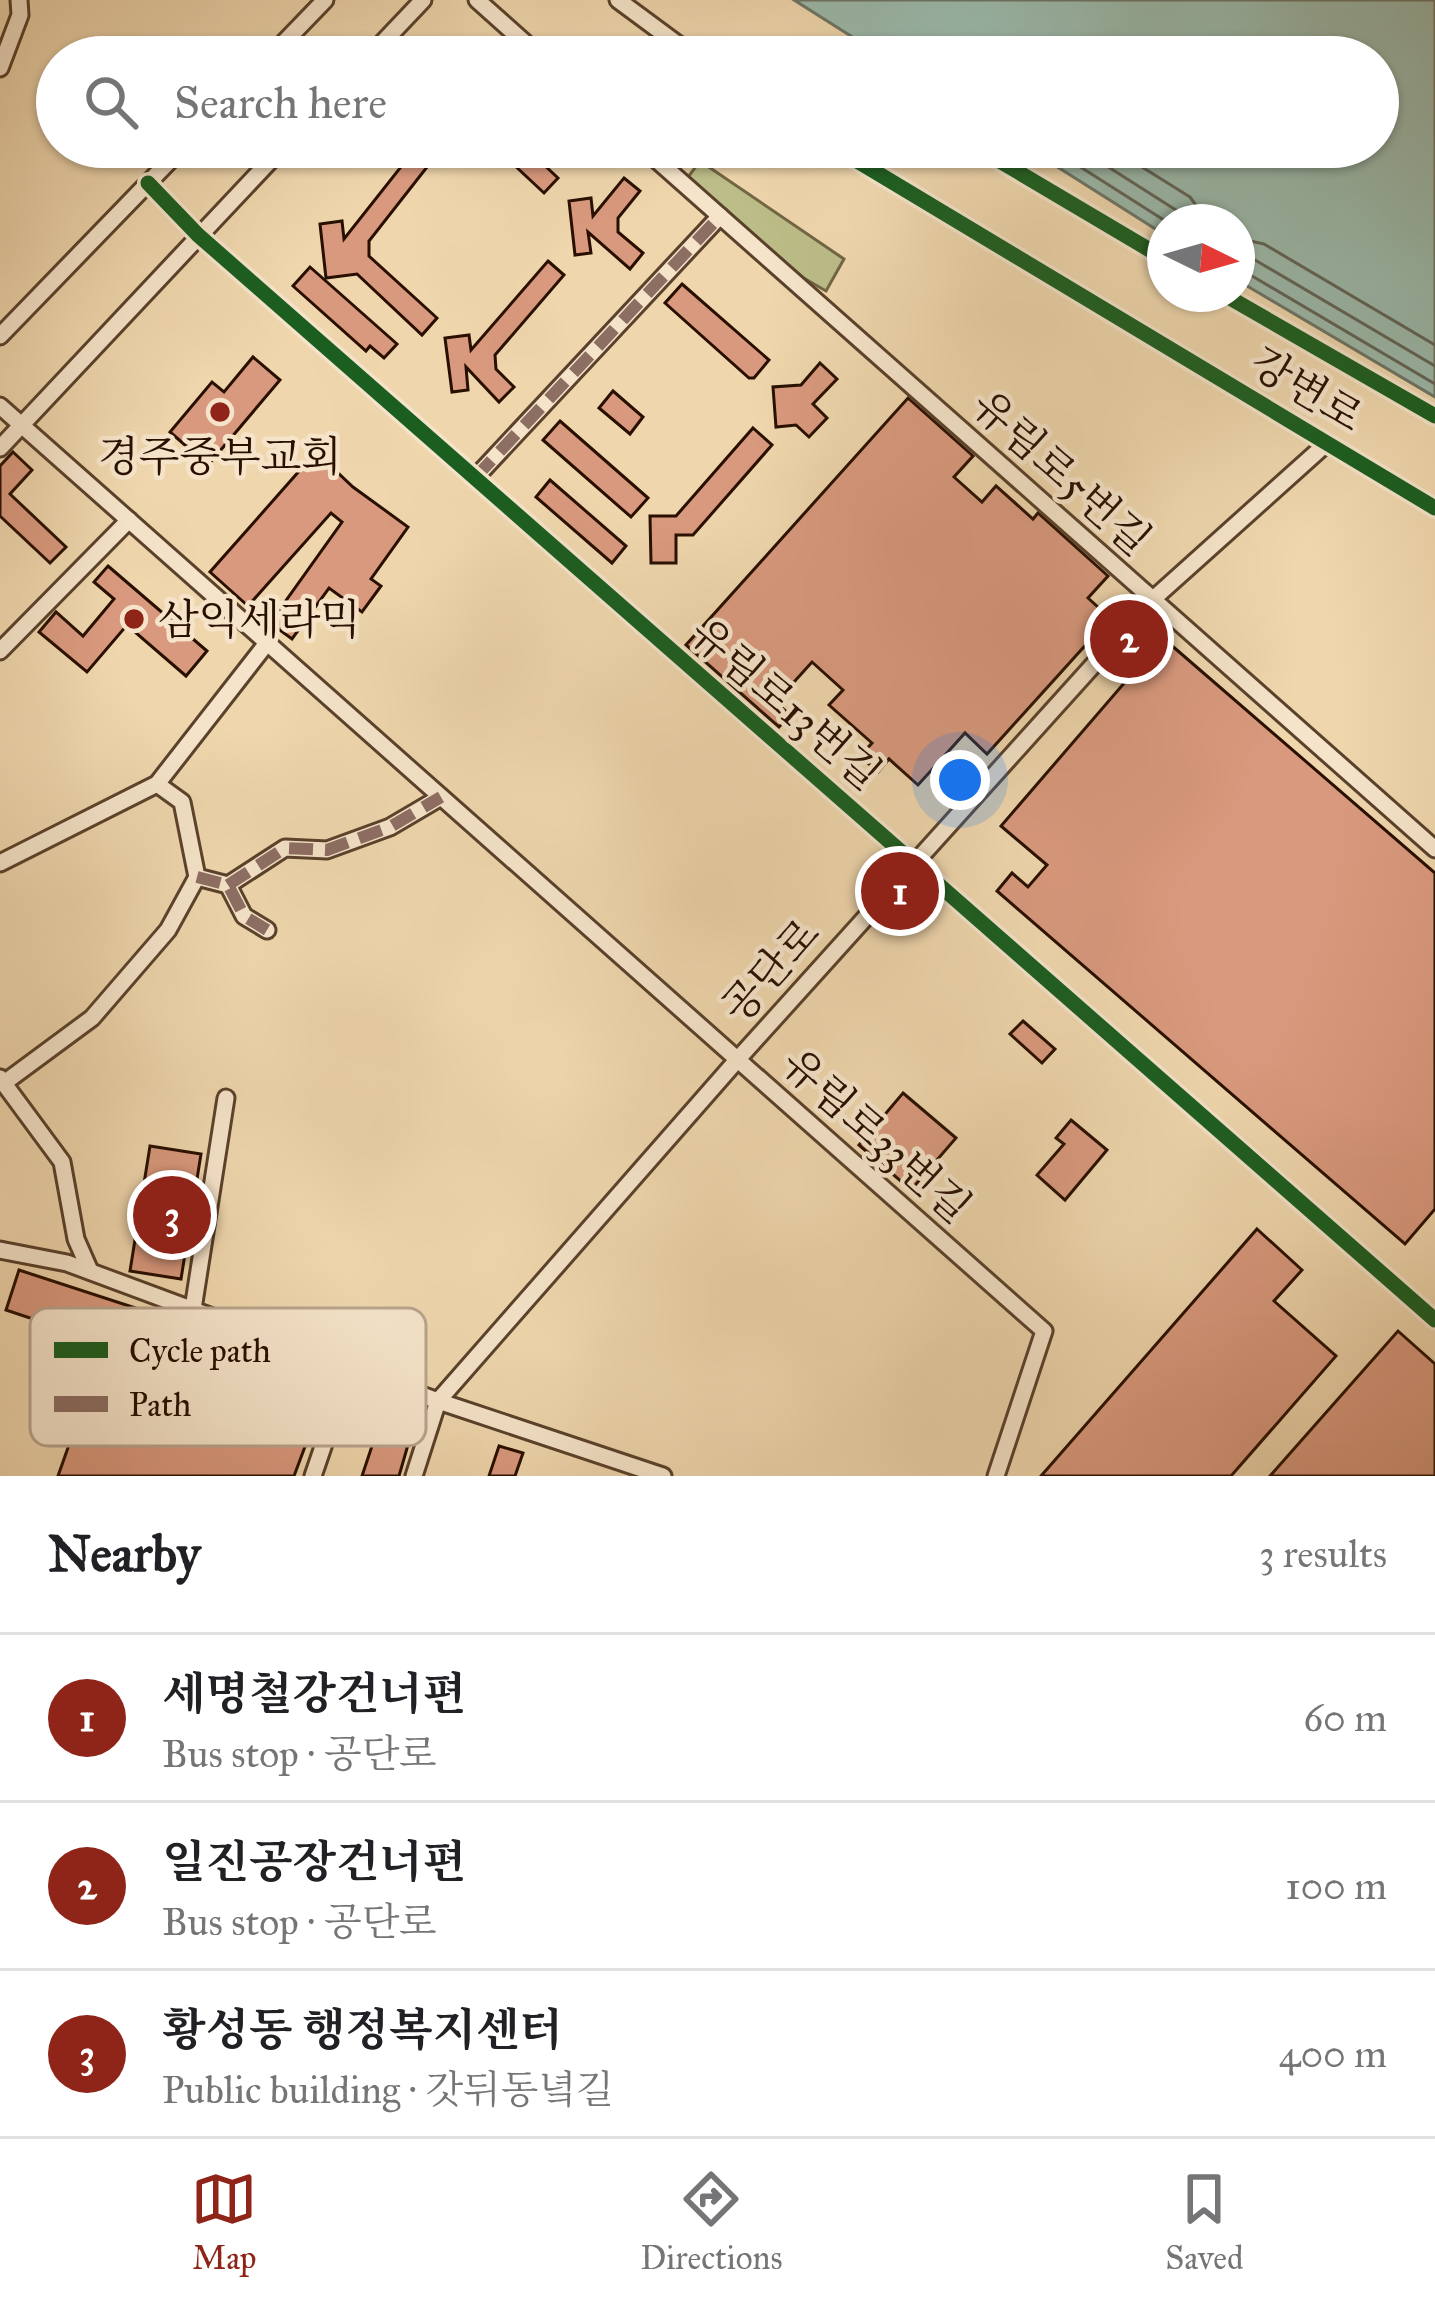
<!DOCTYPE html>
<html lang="en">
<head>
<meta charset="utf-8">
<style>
	body { margin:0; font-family:"IM FELL Great Primer","Noto Serif KR",serif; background:#f2f2f2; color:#202124 }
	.compass { position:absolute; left:1147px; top:204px; width:108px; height:108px; border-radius:50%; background:#fff; box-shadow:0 3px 9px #0004; rotate:95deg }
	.you { position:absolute; left:960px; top:780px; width:42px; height:42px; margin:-30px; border:9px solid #fff; border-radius:50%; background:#1a73e8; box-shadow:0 0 0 18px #1a73e833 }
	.badge { display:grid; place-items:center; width:78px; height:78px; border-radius:50%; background:#8f2418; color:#fff; font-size:39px; font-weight:700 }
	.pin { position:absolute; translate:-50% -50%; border:6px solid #fff; box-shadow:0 3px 12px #0006 }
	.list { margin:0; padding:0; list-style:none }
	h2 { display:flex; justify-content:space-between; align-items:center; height:156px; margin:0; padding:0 48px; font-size:51px }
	h2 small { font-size:39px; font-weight:400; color:#757577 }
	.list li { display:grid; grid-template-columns:78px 1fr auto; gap:36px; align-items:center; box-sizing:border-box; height:168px; padding:0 48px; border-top:3px solid #e0e0e0 }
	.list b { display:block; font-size:45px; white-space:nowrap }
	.list p { margin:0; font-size:39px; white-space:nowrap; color:#757577 }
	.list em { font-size:39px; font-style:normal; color:#757577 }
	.icon { flex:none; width:66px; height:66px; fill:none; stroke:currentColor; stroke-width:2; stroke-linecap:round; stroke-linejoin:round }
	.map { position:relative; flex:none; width:1435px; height:1476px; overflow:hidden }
	.search { position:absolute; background:#fff; box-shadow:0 3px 9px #0004; left:36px; right:36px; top:36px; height:132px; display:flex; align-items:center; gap:30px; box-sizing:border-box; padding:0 42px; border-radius:66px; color:#757577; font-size:45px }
	.sheet { height:660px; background:#fff }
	nav { display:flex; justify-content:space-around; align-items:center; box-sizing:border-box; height:168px; border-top:3px solid #e0e0e0; background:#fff; font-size:33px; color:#757577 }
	nav a { display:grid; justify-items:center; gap:6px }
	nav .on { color:#8f2418 }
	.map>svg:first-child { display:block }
	.green { fill:#bcbd88; stroke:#726644; stroke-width:3 }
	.water { fill:#9ab9ab; stroke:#6c7567; stroke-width:3 }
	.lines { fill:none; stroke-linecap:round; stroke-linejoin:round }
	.shore { stroke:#616456; stroke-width:3 }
	.building { fill:#d9997e; stroke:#280f00; stroke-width:3 }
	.minor-casing { stroke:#5a412b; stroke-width:21 }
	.minor { stroke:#f5e4ca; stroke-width:15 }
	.quiet { stroke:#8d6e63; stroke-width:12; stroke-dasharray:24 12; stroke-linecap:butt }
	.cycleway-casing { stroke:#f5e4ca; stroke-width:22 }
	.cycleway { stroke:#1b5e20; stroke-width:15 }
	.poi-dot { fill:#8f2418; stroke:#f5e4ca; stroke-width:4.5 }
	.labels { text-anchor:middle; stroke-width:9; stroke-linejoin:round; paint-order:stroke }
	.street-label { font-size:42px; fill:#280f00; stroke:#f5e4ca }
	.poi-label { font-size:42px; fill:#280f00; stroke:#f5e4ca }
	.key { fill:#f5e4ca; stroke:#b8a48d; stroke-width:3 }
	.key-label { font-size:33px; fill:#280f00 }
</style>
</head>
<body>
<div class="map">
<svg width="1435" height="1476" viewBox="0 0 1435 1476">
	<rect width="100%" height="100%" fill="#efd6ad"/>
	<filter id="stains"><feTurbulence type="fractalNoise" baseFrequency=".00167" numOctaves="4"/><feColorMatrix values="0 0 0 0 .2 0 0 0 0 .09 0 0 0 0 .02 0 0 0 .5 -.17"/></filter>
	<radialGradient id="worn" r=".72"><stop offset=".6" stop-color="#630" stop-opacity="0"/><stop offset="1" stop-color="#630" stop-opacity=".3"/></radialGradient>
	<polygon class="green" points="700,161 844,259 826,291 802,277 688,177"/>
	<polygon class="water" points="794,0 1435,0 1435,397 1237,280 1237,222 1165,222 1165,235 1026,147 1378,147 1378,57 884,57"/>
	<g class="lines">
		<g class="shore">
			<polyline points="1049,147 1167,222"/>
			<polyline points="1077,147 1179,212 1188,222"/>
			<polyline points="1110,147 1190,197 1208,222"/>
			<polyline points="1237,238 1264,244 1435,345"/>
			<polyline points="1237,256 1255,260 1435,366"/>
			<polyline points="1237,271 1247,273 1435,384"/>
		</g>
	</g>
	<g class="building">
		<polygon points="495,147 525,147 558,178 544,193"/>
		<polygon points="415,149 431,162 369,241 369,256 437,318 422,335 357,274 326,278 320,224 342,221 344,239"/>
		<polygon points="624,178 640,191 618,218 618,232 643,253 630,269 588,232 591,253 575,255 569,201 591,198 593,216"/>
		<polygon points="548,261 564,275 495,355 496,369 514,387 499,402 466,367 468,390 452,392 445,338 469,335 471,350"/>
		<polygon points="310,267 397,344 384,358 370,346 366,351 293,286"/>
		<polygon points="682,284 769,360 754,378 749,378 665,303"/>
		<polygon points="253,357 280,380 208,465 170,432 212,382 224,392"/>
		<polygon points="820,363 837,379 813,404 827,418 809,437 796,425 776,427 773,387 801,385"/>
		<polygon points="613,391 643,417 630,434 599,408"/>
		<polygon points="908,398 973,456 954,477 982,502 996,486 1033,519 1038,513 1108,576 1088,598 1110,618 987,754 965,733 918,785 889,759 878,772 860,756 872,743 829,705 843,690 812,662 776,702 790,715 779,727 686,645"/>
		<polygon points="560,421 648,498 631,517 543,440"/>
		<polygon points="753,428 772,445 693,535 676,535 676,563 651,563 650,516 676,516"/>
		<polygon points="13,452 32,470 10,494 66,547 50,563 0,516 0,466"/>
		<polygon points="316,452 353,487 408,527 371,579 381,586 362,612 329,588 292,639 270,623 342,522 331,513 248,606 210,572"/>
		<polygon points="550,480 626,546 612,563 536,497"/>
		<polygon points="108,566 207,651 186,676 127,625 87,672 39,632 56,612 83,636 114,599 94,582"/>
		<polygon points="1163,638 1435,873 1435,1209 1405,1244 997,891 1012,873 1028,887 1047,865 1001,826"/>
		<polygon points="1023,1021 1055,1049 1042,1063 1010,1034"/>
		<polygon points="903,1093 956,1138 911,1190 859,1145"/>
		<polygon points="1071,1120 1107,1150 1065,1200 1037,1175 1064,1144 1056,1138"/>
		<polygon points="150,1146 201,1154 181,1279 130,1271"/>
		<polygon points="1257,1229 1302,1270 1274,1301 1336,1356 1231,1476 1041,1476"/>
		<polygon points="19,1270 249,1345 228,1407 309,1436 294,1476 58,1476 105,1343 6,1310"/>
		<polygon points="1398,1331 1435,1364 1435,1476 1270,1476"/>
		<polygon points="276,1357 419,1407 399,1476 362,1476 377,1431 264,1392"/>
		<polygon points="499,1446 523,1453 515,1476 489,1476"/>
	</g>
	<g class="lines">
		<g class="minor-casing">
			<g id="minor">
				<polyline points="477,0 541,57"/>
				<polyline points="618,0 695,57"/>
				<polyline points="270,57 325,0"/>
				<polyline points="369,57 423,0"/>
				<polyline points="0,68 20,15 19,0"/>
				<polyline points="642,147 1435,849"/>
				<polyline points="834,147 1435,508"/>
				<polyline points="148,183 198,235 1435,1320"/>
				<polyline points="0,336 183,147"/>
				<polyline points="0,406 1044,1331 996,1476"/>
				<polyline points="0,448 283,147"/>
				<polyline points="475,478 720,216"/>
				<polyline points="0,651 129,520"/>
				<polyline points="0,863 157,784 267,643"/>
				<polyline points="197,877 228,885 244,916 267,930"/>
				<polyline points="228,885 285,848 327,850 390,827 441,797"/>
				<polyline points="0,1078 62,1162 76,1239 90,1271"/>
				<polyline points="4,1083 92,1018 168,930 197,877 182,802 157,784"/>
				<polyline points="0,1250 67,1263 438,1401 663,1476"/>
				<polyline points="193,1309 226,1098"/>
				<polyline points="313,1476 326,1438"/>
				<polyline points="414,1476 438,1401 738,1059 1151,601 1327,443"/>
			</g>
		</g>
		<use href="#minor" class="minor"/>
		<g class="quiet">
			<polyline points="475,478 720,216"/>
			<polyline points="197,877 228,885 244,916 267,930"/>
			<polyline points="228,885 285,848 327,850 390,827 441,797"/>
		</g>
		<g class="cycleway-casing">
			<g id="cycleway">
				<polyline points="834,147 1435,508"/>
				<polyline points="976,147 1165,259"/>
				<polyline points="148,183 198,235 1435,1320"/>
				<polyline points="1223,294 1435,416"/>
			</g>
		</g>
		<use href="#cycleway" class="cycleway"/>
	</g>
	<g class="poi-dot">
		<circle cx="220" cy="412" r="12"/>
		<circle cx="134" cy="619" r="12"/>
	</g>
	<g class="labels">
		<g class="street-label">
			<text transform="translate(1307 389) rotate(31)" y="15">강변로</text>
			<text transform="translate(1062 472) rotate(42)" y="15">유림로5번길</text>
			<text transform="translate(786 703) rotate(41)" y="15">유림로13번길</text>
			<text transform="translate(770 970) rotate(-48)" y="15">공단로</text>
			<text transform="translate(877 1135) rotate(42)" y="15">유림로33번길</text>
		</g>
		<g class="poi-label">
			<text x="220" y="471">경주중부교회</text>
			<text x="158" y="634" text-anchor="start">삼익세라믹</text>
		</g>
	</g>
	<rect x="30" y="1308" width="396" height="138" rx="18" class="key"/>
	<rect x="54" y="1342" width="54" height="16" fill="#1b5e20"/>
	<rect x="54" y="1396" width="54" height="16" fill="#8d6e63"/>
	<g class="key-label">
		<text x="129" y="1362">Cycle path</text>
		<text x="129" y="1416">Path</text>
	</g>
	<rect width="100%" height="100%" filter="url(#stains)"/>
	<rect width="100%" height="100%" fill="url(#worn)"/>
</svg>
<svg class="compass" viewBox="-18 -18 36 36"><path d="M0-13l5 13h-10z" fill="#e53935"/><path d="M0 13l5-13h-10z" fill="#757577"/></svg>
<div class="you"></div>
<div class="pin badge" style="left:900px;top:891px">1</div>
<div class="pin badge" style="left:1129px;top:639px">2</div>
<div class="pin badge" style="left:172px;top:1215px">3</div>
<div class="search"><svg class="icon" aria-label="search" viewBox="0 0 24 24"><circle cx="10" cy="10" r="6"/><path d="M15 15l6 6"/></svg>Search here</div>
</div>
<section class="sheet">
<h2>Nearby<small>3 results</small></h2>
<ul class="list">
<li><span class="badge">1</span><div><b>세명철강건너편</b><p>Bus stop · 공단로</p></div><em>60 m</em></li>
<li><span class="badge">2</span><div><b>일진공장건너편</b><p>Bus stop · 공단로</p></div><em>100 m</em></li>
<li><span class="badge">3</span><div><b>황성동 행정복지센터</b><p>Public building · 갓뒤동녘길</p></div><em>400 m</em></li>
</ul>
</section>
<nav>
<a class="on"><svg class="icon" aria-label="map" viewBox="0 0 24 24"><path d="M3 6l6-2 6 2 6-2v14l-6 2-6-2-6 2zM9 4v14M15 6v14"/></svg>Map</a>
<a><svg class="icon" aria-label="directions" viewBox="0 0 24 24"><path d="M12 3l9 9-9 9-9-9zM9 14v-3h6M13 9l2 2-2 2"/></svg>Directions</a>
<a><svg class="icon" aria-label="saved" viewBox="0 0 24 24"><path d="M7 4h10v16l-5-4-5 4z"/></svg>Saved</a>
</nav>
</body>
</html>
